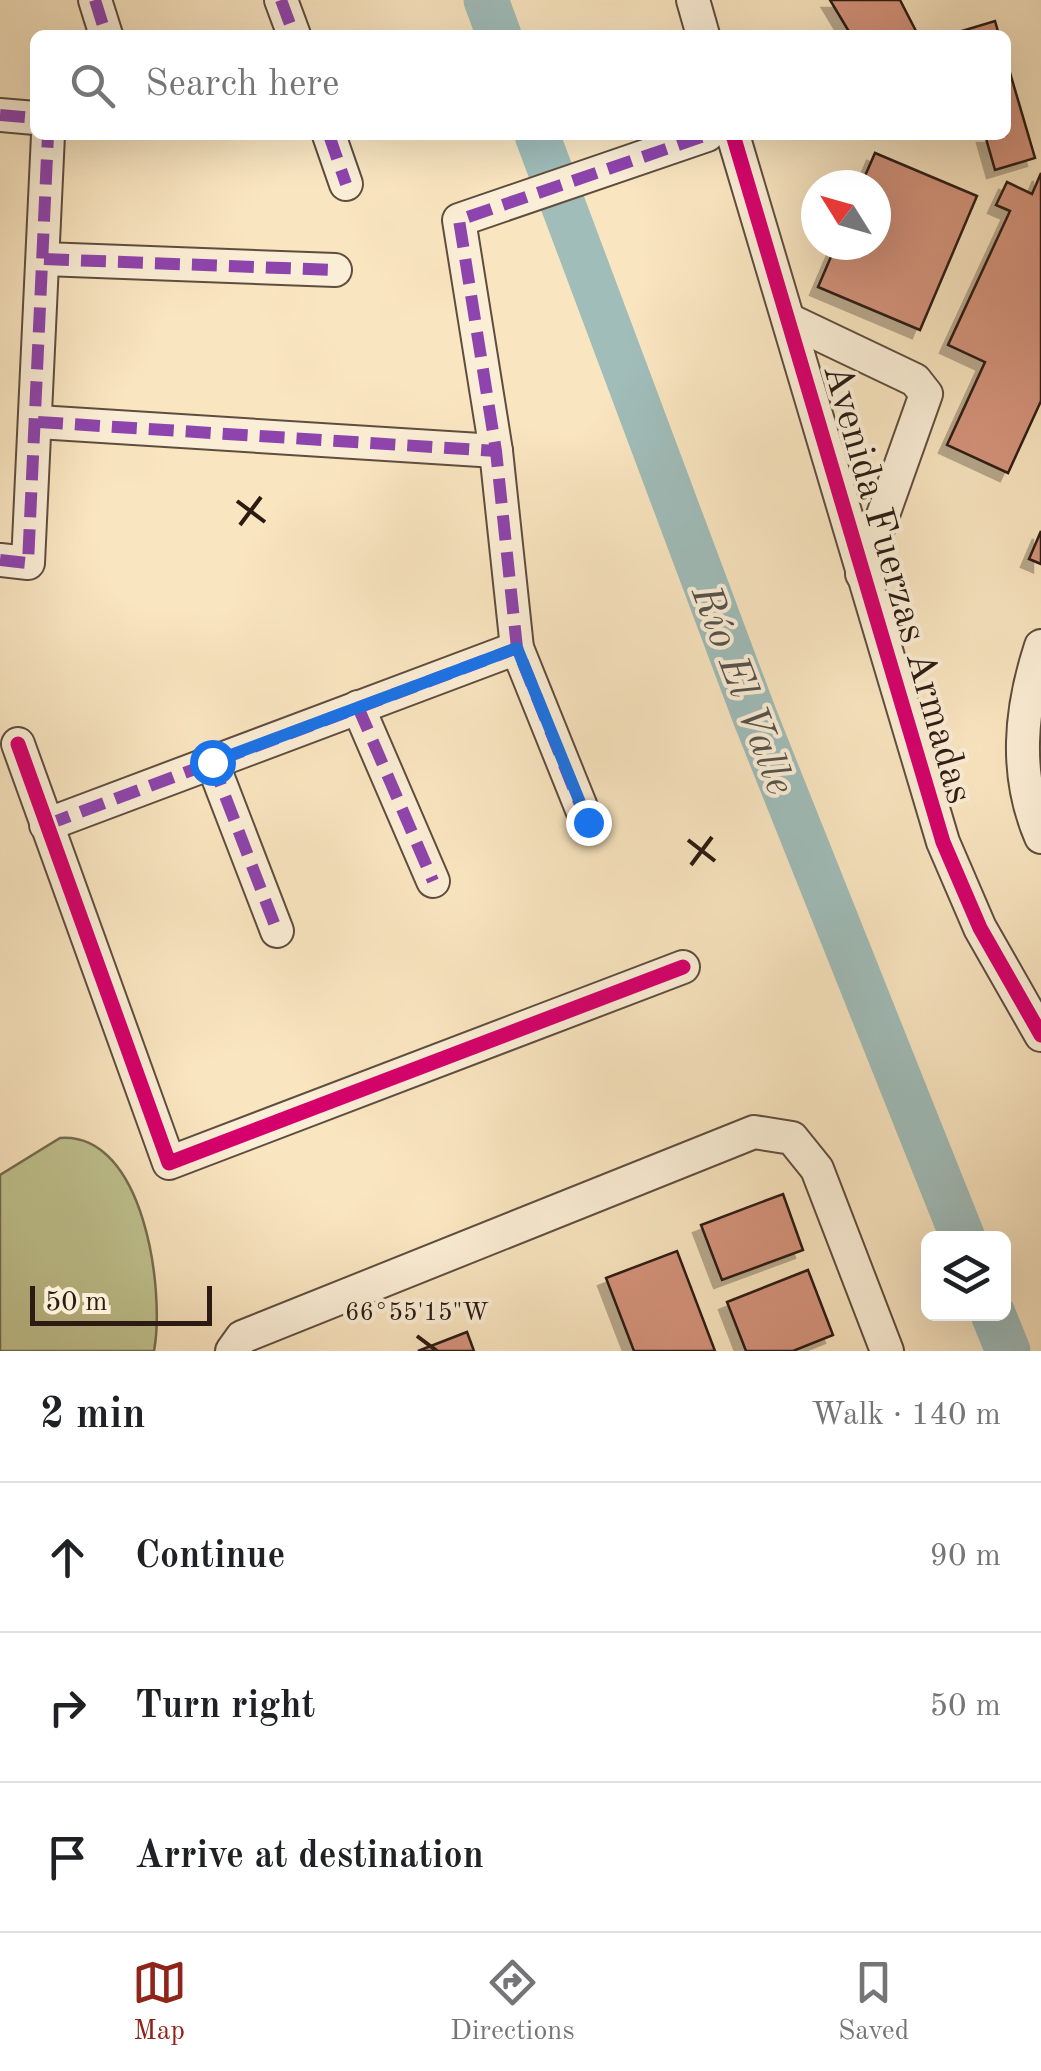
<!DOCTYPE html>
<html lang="en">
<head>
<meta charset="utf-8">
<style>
	body { margin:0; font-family:"Old Standard TT",serif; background:#f6f6f6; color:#202124 }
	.controls { position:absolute; right:30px; bottom:30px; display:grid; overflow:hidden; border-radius:15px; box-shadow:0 10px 40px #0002 }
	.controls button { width:90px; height:90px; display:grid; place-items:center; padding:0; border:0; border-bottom:2px solid #e0e0e0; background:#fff; color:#202124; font:50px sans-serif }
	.compass { position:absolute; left:801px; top:170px; width:90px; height:90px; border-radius:50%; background:#fff; box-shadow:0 10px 40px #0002; rotate:307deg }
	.scale { position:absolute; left:30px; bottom:25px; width:182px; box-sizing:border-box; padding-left:10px; border:5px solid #2c1a13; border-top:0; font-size:28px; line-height:35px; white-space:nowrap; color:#2c1a13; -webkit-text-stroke:8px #fbeed6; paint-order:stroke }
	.stop { position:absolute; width:30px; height:30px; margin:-22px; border:8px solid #1a73e8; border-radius:50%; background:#fff }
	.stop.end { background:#1a73e8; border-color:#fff; box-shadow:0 2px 10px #0008 }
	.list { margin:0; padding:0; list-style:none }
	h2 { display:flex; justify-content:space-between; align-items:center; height:130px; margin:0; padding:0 40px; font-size:42px }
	h2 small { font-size:32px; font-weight:400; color:#757577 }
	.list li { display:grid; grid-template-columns:65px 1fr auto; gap:30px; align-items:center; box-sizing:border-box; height:150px; padding:0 40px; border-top:2px solid #e0e0e0 }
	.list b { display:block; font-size:38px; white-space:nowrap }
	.list em { font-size:32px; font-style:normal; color:#757577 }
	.icon { flex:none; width:55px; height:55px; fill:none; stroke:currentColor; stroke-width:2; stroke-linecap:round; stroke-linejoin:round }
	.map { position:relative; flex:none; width:1041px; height:1351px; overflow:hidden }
	.search { position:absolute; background:#fff; box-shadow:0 10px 40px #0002; left:30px; right:30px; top:30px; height:110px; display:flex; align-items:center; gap:25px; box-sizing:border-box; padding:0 35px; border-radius:15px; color:#757577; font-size:38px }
	.sheet { height:580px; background:#fff }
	nav { display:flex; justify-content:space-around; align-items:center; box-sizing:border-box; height:140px; border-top:2px solid #e0e0e0; background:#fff; font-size:28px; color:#757577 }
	nav a { display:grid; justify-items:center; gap:5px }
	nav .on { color:#8f2418 }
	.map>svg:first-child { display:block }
	.green { fill:#c0c390; stroke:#766e52; stroke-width:2.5 }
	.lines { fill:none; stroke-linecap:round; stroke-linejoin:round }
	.river { stroke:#a0bdba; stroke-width:45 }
	.building { fill:#d5937b; stroke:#2c1a13; stroke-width:2.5; filter:url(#shadow) }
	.minor-casing { stroke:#5f4d3e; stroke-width:36 }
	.minor { stroke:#fbeed6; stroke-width:32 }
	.quiet { stroke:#8e44ad; stroke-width:12; stroke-dasharray:25 12; stroke-linecap:butt }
	.cycleway-casing { stroke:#fbeed6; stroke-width:21 }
	.cycleway { stroke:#d6006c; stroke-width:15 }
	.route { stroke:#1a73e8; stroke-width:12 }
	.ticks { fill:none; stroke:#2c1a13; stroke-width:4 }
	.labels { text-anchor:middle; stroke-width:8; stroke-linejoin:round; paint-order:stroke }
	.street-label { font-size:40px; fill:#2c1a13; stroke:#fbeed6 }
	.water-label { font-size:42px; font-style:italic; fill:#55534d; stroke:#fbeed6 }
	.ticks-label { font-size:25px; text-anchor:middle; fill:#2c1a13; stroke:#fbeed6; stroke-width:8; stroke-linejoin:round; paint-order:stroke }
</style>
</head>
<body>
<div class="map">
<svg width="1041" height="1351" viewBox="0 0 1041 1351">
	<defs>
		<filter id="shadow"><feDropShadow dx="-8" dy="8" stdDeviation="0" flood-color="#0004"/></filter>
	</defs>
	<rect width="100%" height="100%" fill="#f9e5c0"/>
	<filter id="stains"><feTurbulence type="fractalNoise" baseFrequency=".002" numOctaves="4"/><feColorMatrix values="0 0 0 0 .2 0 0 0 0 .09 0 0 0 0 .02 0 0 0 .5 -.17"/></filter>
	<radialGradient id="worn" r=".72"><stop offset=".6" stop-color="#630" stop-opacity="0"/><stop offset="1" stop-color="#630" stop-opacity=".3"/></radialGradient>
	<path class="green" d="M60,1138C145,1132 165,1292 154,1351H0V1175Z"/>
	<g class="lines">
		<g class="river">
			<polyline points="486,0 499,35"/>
			<polyline points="537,135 755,717 963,1238"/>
			<polyline points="993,1314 1008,1351"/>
		</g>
	</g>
	<g class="building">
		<polygon points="830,0 900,0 918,35 851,35"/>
		<polygon points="995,21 999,35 956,35 955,33"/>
		<polygon points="1006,59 1035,158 995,170 985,135 1006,135"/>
		<polygon points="875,153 977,196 920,330 818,287 836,245 876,245 876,185 861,185"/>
		<polygon points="1041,173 1041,401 1008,473 947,445 985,362 948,345 1010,211 996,205 1007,182 1032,194"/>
		<polygon points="1041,531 1041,564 1029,559"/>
		<polygon points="783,1194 803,1250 722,1280 701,1225"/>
		<polygon points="677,1251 715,1351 634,1351 606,1278"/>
		<polygon points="808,1270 833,1335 793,1351 746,1351 727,1302"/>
		<polygon points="467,1332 474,1351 418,1351"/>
	</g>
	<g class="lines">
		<g class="minor-casing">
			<g id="minor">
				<polyline points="95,0 106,35"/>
				<polyline points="281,0 294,35"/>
				<polyline points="693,0 703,35"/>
				<polyline points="0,115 35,118"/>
				<polyline points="329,135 346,184"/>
				<polyline points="733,135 943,842 980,928 1041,1035"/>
				<polyline points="44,259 335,270"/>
				<polyline points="789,320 915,380 926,394 862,574"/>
				<polyline points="38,422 496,451"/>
				<polyline points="0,560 28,563 48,135"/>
				<path d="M1041,646C1020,710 1014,774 1041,837"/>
				<polyline points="358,707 433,881"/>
				<polyline points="18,744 169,1163 683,967"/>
				<polyline points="212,762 277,931"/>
				<polyline points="587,822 517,648 496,451 459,220 707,135"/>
				<polyline points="46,825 517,648"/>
				<polyline points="232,1351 242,1337 754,1132 792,1138 817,1169 887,1351"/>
			</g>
		</g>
		<use href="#minor" class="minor"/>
		<g class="quiet">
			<polyline points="95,0 106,35"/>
			<polyline points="281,0 294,35"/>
			<polyline points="0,115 35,118"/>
			<polyline points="329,135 346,184"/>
			<polyline points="44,259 335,270"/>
			<polyline points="38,422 496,451"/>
			<polyline points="0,560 28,563 48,135"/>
			<polyline points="358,707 433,881"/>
			<polyline points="212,762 277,931"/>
			<polyline points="587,822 517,648 496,451 459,220 707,135"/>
			<polyline points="46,825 517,648"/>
		</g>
		<g class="cycleway-casing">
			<g id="cycleway">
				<polyline points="733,135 943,842 980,928 1041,1035"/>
				<polyline points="18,744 169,1163 683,967"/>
			</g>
		</g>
		<use href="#cycleway" class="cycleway"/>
	</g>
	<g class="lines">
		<polyline class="route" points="212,762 517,648 588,822"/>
	</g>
	<path class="ticks" d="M237,501L265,522M240,525L261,497M688,840L715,861M691,865L712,837M417,1336L437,1351"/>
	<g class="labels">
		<g class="street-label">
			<text transform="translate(900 583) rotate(74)" y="14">Avenida Fuerzas Armadas</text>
		</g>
		<g class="water-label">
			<text transform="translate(745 689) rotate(69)" y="15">Río El Valle</text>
		</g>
	</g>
	<g class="ticks-label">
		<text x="417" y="1320">66°55'15"W</text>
	</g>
	<rect width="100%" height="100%" filter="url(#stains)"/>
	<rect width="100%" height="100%" fill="url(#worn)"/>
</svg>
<div class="controls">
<button><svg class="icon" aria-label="layers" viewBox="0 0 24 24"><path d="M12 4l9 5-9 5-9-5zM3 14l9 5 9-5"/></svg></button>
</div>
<svg class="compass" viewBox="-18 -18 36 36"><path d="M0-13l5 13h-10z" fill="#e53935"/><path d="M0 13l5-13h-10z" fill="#757577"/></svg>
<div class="scale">50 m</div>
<div class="stop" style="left:212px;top:762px"></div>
<div class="stop end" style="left:588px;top:822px"></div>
<div class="search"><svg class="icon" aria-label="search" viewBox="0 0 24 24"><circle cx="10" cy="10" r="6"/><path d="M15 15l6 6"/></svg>Search here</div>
</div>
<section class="sheet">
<h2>2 min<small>Walk · 140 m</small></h2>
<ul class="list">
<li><svg class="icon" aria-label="ahead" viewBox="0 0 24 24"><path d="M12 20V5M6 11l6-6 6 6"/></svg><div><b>Continue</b></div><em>90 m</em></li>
<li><svg class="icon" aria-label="right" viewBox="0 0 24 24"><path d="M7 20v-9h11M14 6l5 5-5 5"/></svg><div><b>Turn right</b></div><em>50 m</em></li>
<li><svg class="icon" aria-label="arrive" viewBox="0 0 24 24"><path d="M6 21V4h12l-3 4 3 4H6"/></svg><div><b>Arrive at destination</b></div></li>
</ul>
</section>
<nav>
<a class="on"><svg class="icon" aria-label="map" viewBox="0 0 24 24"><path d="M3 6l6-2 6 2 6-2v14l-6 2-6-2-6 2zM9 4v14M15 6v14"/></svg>Map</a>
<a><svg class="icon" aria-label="directions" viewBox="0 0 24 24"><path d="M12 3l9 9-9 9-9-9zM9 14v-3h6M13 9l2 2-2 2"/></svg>Directions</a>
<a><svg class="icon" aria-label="saved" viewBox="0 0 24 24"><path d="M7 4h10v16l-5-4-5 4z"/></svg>Saved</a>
</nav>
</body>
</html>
